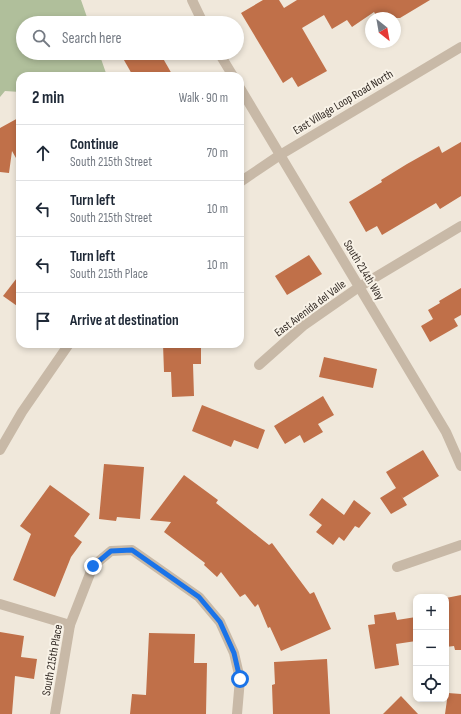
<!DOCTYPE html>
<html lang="en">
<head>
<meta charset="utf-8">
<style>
	body { margin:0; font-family:"Sofia Sans Condensed",sans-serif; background:#f6f6f7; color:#1f2937 }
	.controls { position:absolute; right:12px; bottom:12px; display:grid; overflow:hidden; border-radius:8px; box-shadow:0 2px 6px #0003 }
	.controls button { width:36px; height:36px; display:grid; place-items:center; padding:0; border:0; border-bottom:1px solid #e0e1e3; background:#fff; color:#1f2937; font:20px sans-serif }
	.compass { position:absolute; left:365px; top:12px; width:36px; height:36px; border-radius:50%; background:#fff; box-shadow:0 2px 6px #0003; rotate:149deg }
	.stop { position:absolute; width:12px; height:12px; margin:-9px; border:3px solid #1a73e8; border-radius:50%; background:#fff }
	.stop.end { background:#1a73e8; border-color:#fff; box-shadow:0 1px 4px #0008 }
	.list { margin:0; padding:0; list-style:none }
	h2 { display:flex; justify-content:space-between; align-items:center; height:52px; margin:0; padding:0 16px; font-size:17px }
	h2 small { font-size:13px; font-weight:400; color:#747a83 }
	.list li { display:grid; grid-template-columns:26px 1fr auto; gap:12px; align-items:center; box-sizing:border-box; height:56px; padding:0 16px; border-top:1px solid #e0e1e3 }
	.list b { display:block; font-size:15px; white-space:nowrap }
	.list p { margin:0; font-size:13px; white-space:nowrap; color:#747a83 }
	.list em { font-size:13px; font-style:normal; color:#747a83 }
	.icon { flex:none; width:22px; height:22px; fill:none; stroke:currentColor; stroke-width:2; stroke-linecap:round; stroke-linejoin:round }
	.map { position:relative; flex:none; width:461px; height:714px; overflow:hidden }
	.search { position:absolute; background:#fff; box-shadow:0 2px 6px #0003; left:16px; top:16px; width:228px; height:44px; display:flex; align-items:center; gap:10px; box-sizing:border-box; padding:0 14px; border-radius:22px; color:#747a83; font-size:15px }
	.panel { position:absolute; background:#fff; box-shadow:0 2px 6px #0003; left:16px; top:72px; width:228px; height:276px; border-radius:12px }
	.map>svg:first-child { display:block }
	.green { fill:#b0bf9b }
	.building { fill:#c07049 }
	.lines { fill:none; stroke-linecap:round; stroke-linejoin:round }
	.minor { stroke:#c8b9a7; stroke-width:10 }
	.tertiary { stroke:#c8b9a7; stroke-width:10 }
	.route { stroke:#1a73e8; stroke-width:5 }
	.labels { text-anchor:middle; stroke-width:4; stroke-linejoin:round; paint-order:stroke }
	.street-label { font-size:12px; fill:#352d27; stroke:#f8f2e7 }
</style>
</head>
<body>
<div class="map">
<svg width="461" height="714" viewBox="0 0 461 714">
	<rect width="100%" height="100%" fill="#f0e8db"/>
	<polygon class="green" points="0,0 81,0 89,23 23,23 23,53 99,53 107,76 20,76 20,92 5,91 0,97"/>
	<g class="building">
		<polygon points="263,0 279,0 284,8 297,0 430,0 400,18 378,18 374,12 352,27 347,20 332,29 324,15 302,28 327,71 298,87 292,77 283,83 241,13"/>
		<polygon points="120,53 160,53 173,76 133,76"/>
		<polygon points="20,117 20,165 12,151 9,173 0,172 0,128"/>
		<polygon points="461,142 461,196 440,209 436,203 382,235 377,226 366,232 349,202 382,182 381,180 407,164 439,146 442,153"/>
		<polygon points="309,255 322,274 287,295 275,276"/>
		<polygon points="20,274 20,308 3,296"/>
		<polygon points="461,288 461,315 454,319 458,326 430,342 421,326 433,319 428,310 440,303 439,301"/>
		<polygon points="163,344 201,344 201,364 193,364 194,396 172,397 171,372 164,372"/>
		<polygon points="324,357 377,369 373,388 319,377"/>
		<polygon points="323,396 334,415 318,424 323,432 304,443 300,435 285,444 274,426"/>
		<polygon points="202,405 265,430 258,449 234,440 231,447 192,431"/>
		<polygon points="423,450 439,476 403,498 401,495 407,505 391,514 380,498 396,488 386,472"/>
		<polygon points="104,464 144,467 140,519 117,517 116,521 99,519"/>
		<polygon points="184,475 218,500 216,503 269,545 272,543 310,594 314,592 331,629 281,651 270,627 268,628 258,604 255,607 245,594 240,597 221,572 217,577 204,565 205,563 164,532 171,522 150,520"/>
		<polygon points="50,485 90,514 74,536 82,542 71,557 55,597 13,580 31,534 20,526"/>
		<polygon points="322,498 344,515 354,500 371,513 359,528 355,526 344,541 339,537 333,545 316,532 322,525 309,515"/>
		<polygon points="461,595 461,650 455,650 454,646 446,647 446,625 449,625 446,608 446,598"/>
		<polygon points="395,612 397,620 416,617 416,641 396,644 399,665 375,669 368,625 375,624 374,615"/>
		<polygon points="0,632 24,636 21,657 37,659 34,679 15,676 12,714 0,714"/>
		<polygon points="149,633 195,634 194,663 207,663 206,714 130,714 132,694 146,695"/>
		<polygon points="327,659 330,714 273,714 272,685 275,684 274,662"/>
		<polygon points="448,693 461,694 461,714 445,714"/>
		<polygon points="401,696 418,714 383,714"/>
	</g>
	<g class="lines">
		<g class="minor">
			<polyline points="192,0 203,23"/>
			<polyline points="219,53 233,76"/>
			<polyline points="240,88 446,432 461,466"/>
			<polyline points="259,365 303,326 359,287 461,226"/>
			<polyline points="397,567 461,545"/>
			<polyline points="0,604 70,625"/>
			<polyline points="55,714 70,625 93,566 111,551 132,550 199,597 220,622 234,653 240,679 237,714"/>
		</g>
		<g class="tertiary">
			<polyline points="240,182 280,155 461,47"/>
			<polyline points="0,450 22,412 69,344"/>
		</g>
	</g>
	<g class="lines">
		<polyline class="route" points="93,566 111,551 132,550 199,597 220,622 234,653 240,679"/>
	</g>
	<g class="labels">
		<g class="street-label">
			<text transform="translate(343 102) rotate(-31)" y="4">East Village Loop Road North</text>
			<text transform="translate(364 270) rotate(59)" y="4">South 214th Way</text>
			<text transform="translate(310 308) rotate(-37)" y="4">East Avenida del Valle</text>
			<text transform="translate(52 660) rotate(-80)" y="4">South 215th Place</text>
		</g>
	</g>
</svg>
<div class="controls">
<button>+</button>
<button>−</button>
<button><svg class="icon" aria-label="locate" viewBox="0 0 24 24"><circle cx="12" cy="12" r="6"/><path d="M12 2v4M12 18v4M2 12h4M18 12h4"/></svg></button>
</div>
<svg class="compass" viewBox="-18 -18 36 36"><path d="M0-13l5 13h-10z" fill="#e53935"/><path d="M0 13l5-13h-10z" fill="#747a83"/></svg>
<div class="stop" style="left:240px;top:679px"></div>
<div class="stop end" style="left:93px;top:566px"></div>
<div class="search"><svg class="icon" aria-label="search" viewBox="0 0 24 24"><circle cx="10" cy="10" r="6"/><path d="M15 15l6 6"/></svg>Search here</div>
<section class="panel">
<h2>2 min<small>Walk · 90 m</small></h2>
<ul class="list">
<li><svg class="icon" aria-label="ahead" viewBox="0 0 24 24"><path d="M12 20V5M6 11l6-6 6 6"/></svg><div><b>Continue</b><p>South 215th Street</p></div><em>70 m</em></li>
<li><svg class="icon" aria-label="left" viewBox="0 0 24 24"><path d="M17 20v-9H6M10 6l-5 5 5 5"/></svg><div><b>Turn left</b><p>South 215th Street</p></div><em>10 m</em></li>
<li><svg class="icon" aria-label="left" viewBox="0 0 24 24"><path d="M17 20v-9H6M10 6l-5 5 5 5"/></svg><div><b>Turn left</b><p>South 215th Place</p></div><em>10 m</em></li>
<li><svg class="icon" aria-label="arrive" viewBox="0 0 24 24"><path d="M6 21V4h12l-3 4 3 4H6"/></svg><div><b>Arrive at destination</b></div></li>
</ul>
</section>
</div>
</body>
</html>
